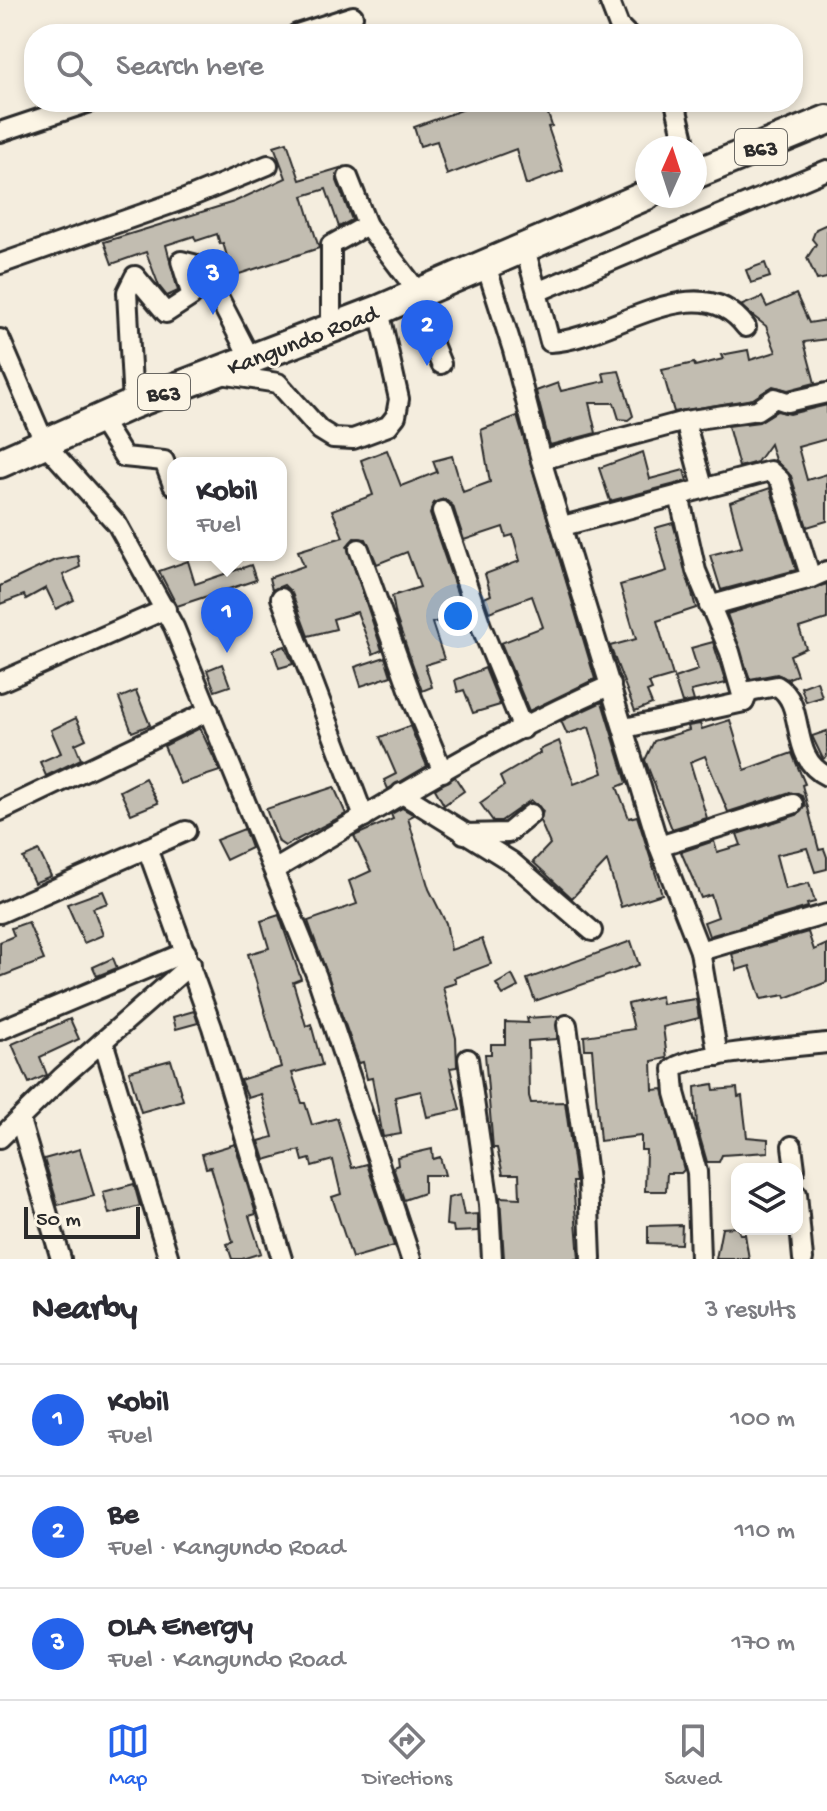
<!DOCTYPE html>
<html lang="en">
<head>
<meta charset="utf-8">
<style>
	body { margin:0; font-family:"Gochi Hand",sans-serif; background:#f2f2f3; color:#2b2b33 }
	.controls { position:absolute; right:24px; bottom:24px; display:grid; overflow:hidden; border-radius:16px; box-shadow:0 4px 12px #0003 }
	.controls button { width:72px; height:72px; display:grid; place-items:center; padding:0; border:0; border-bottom:2px solid #e1e1e2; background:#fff; color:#2b2b33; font:40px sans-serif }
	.compass { position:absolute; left:635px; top:136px; width:72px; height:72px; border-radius:50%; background:#fff; box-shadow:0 4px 12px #0003; rotate:3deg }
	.scale { position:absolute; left:24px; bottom:20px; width:116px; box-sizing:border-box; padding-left:8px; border:4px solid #2b2b2b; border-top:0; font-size:22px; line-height:28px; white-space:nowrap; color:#2b2b2b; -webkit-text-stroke:6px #fcf5e5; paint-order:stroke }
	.you { position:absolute; left:458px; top:616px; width:28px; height:28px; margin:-20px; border:6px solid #fff; border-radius:50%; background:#1a73e8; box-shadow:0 0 0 12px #1a73e833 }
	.badge { display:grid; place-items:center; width:52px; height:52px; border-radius:50%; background:#2563eb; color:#fff; font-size:26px; font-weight:700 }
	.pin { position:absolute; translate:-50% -66px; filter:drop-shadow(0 2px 4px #0008) }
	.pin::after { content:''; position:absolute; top:42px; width:28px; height:24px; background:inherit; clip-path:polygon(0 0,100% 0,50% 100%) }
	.popup { position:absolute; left:167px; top:457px; width:120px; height:104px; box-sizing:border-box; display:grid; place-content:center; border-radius:16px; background:#fff; filter:drop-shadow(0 2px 6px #0005); font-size:26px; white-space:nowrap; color:#7c7c81 }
	.popup b { font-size:30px; color:#2b2b33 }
	.popup::after { content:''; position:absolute; left:50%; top:100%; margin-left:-16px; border:16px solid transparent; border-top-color:#fff }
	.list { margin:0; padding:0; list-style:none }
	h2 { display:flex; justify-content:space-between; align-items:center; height:104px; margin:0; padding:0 32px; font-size:34px }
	h2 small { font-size:26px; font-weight:400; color:#7c7c81 }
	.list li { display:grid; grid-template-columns:52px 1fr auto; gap:24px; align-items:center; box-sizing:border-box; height:112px; padding:0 32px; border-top:2px solid #e1e1e2 }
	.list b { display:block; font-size:30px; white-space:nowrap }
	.list p { margin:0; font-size:26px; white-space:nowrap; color:#7c7c81 }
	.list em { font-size:26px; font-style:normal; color:#7c7c81 }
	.icon { flex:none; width:44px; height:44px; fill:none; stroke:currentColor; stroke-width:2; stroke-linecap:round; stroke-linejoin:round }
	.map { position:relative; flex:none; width:827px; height:1259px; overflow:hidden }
	.search { position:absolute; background:#fff; box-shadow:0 4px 12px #0003; left:24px; right:24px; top:24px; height:88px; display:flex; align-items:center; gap:20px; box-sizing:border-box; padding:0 28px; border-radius:32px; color:#7c7c81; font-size:30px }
	.sheet { height:440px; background:#fff }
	nav { display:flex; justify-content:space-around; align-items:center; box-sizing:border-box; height:112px; border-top:2px solid #e1e1e2; background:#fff; font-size:22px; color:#7c7c81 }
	nav a { display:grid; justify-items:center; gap:4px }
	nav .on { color:#2563eb }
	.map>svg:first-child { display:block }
	.building { fill:#c2bdb1; stroke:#2b2b2b; stroke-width:2 }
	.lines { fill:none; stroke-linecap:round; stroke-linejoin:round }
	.minor-casing { stroke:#2b2b2b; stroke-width:24 }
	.highway-casing { stroke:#2b2b2b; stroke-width:34 }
	.minor { stroke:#fcf5e5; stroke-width:18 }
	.highway { stroke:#fcf5e5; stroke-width:28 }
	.labels { text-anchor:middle; stroke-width:6; stroke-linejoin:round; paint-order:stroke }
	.shield { fill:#fcf5e5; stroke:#6a6863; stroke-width:2 }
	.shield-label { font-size:22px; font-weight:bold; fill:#2b2b2b }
	.street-label { font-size:24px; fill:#2b2b2b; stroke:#fcf5e5 }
</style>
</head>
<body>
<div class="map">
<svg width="827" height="1259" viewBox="0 0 827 1259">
	<rect width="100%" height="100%" fill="#f4edde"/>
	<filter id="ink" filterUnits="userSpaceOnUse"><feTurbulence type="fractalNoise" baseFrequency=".0125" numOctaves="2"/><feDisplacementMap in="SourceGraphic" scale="16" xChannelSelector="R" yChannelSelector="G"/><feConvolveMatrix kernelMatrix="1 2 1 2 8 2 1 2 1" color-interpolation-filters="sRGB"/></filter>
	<g filter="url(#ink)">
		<g class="building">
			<polygon points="484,102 544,102 552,126 548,127 563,171 526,185 516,149 447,175 437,141 420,146 414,127"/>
			<polygon points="287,142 300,180 340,168 337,181 352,220 339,227 326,189 303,196 319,248 233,276 223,243 220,244 217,234 196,241 194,236 166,245 178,291 167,296 159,286 146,252 112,264 104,242 234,202 286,178 274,146"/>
			<polygon points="827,224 827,278 817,280 807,258 816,244 812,239 816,229"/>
			<polygon points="765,263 770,277 751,283 746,270"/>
			<polygon points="796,294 809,323 827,320 827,339 804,342 815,383 788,390 773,386 753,399 674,412 662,370 694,363 695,366 723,359 721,355 748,350 750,360 776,352 766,326 740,306 762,297 767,307"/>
			<polygon points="619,371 633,416 628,420 619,419 614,403 589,403 596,433 550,445 536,391 558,383 561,391 605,381 603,373"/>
			<polygon points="827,405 827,439 798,447 807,480 827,474 827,521 807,527 791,476 775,460 770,444 757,462 739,467 728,426 759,422 777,411 790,414"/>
			<polygon points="517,416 595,679 529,711 501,643 543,627 532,596 489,612 484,598 491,595 485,574 520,561 513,535 506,537 503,527 464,540 453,506 444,499 434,503 430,514 464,613 432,623 444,659 425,665 432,687 422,691 396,617 392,596 420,587 407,552 377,564 366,539 354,538 347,546 382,650 373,654 357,612 333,619 336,629 308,636 292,593 284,585 272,590 269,578 304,566 298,551 343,537 332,510 373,495 361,460 387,450 401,486 437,472 433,461 452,456 463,492 490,482 481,430"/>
			<polygon points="643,452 650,479 684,470 687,481 610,501 599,468"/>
			<polygon points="770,488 796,570 721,590 710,555 742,547 730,502"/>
			<polygon points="673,523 696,608 657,621 673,676 649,683 652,690 647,692 652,704 635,711 610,646 636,639 620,585 667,571 655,528"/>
			<polygon points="78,556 80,567 63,575 74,600 56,609 46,588 26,599 24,595 0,604 0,586 55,560"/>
			<polygon points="188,561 195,584 251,565 256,580 177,606 159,571"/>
			<polygon points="827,584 827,619 799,628 806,648 790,655 797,675 787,679 777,674 750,679 727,614"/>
			<polygon points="713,642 726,683 691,691 694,701 682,703 674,678 698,670 691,648"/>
			<polygon points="285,646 293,664 279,668 273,650"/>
			<polygon points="385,657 391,676 361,686 355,667"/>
			<polygon points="222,664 230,686 215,691 207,670"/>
			<polygon points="485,668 500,705 473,713 464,690 458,692 455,680"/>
			<polygon points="817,681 822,697 806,702 801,687"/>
			<polygon points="136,691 150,725 132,732 119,698"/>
			<polygon points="602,702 627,783 617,787 629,818 637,816 662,894 621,907 607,861 572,898 533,862 550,844 540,821 543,811 531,800 501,821 493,821 480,803 504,786 500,777 540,753 539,750 559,741 574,784 603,773 589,727 567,734 561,721"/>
			<polygon points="76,718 86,739 75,744 81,759 46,776 40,762 61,753 51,730"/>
			<polygon points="730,720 745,770 792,753 805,784 802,785 819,850 824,849 827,857 827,869 815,872 807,848 776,855 785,889 809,883 815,902 807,904 808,907 709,936 704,922 718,917 711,895 701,898 681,852 714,841 717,852 741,845 737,834 797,815 805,806 802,796 790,792 728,812 705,756 690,762 707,818 672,829 645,760 654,741 689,730 688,726 700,724 702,729"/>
			<polygon points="410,726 427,766 388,789 384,780 396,774 380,737"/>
			<polygon points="200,728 220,771 180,784 164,746"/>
			<polygon points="827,731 827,757 823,759 812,736"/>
			<polygon points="455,777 464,791 444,805 435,789"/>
			<polygon points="145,778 158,803 131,814 120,791"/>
			<polygon points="334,787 346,814 285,846 279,842 266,809"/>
			<polygon points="402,808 414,815 408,818 429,889 446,923 451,950 482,939 491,964 454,978 456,983 443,987 456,1038 457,1067 450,1068 460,1110 427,1117 421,1091 395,1097 401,1134 383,1137 372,1078 367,1079 363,1062 359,1063 308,921 357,904 349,881 371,871 354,836 393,819 391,814"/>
			<polygon points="244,829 251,848 226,860 216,840"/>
			<polygon points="39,851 51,876 34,883 23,858"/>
			<polygon points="103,891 108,903 93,908 103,935 84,943 67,904"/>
			<polygon points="279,915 301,979 293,982 306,1026 311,1024 322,1065 292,1073 302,1103 305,1103 312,1125 337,1118 352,1168 367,1164 394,1246 352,1258 332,1197 341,1194 333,1160 312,1166 310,1159 303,1161 300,1150 265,1160 259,1141 273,1137 261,1094 248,1098 240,1080 281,1067 248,954 269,948 261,921"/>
			<polygon points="28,922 44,960 0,977 0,942 14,936 11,928"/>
			<polygon points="808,932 814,950 827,944 827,982 786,998 785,995 761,999 750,966 737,970 732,954"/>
			<polygon points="631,941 639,965 535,1001 527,979"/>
			<polygon points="113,958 117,968 97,976 93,967"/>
			<polygon points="512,975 518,987 503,995 496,984"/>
			<polygon points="661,996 662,1004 696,999 699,1018 663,1027 667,1058 652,1061 653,1090 663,1089 684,1170 681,1173 667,1173 666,1191 645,1191 646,1150 641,1150 641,1136 600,1141 592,1049 585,1049 584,1036 634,1029 628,1004"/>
			<polygon points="194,1011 198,1023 176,1029 173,1017"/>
			<polygon points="558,1016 557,1039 528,1041 529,1096 531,1103 565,1102 576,1182 573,1182 579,1259 504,1259 500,1197 520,1198 519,1174 503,1174 497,1148 493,1148 485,1054 491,1054 491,1044 505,1044 505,1022 528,1023 527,1018"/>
			<polygon points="70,1019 79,1039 40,1057 47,1075 29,1083 12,1044"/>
			<polygon points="171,1060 183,1100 141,1112 129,1071"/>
			<polygon points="713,1084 714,1090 737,1088 738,1097 742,1096 747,1137 768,1139 768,1152 722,1155 719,1162 707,1162 697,1127 695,1087"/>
			<polygon points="235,1144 256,1214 249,1216 261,1253 242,1259 232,1259 227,1244 233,1242 211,1167 206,1168 202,1154"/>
			<polygon points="80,1149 94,1196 58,1205 44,1159"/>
			<polygon points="432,1149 433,1159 440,1157 445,1175 424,1175 424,1193 404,1200 393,1167 398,1165 397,1157"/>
			<polygon points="134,1184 140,1206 109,1214 103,1192"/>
			<polygon points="460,1195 464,1215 478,1214 478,1231 454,1232 453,1226 446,1225 448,1198"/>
			<polygon points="682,1225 681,1244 648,1243 648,1226"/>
			<polygon points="737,1227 740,1234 745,1234 749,1259 716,1259 722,1228"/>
		</g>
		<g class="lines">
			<g class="minor-casing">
				<g id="minor">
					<polyline points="609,0 619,26 627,34"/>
					<polyline points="297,34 353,16"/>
					<polyline points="675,102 686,148"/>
					<polyline points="0,132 90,102"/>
					<polyline points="348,177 367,225"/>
					<polyline points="525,249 537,292 827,170"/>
					<polyline points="0,264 185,199 268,165"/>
					<polyline points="486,265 513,350 541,460 659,846 700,951 718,1056"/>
					<path d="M537,292L550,342C609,341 699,262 746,327"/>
					<polyline points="413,295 441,364"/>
					<polyline points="331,327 331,245 367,225 418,292"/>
					<polyline points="0,339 45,444 117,524 174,627 317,977 411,1259"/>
					<polyline points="221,374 278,383 320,430 333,438 353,439 388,426 396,416 399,399 379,310"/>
					<polyline points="133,404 127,292 135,276 166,313 192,296 181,261 193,264 207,275 250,358"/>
					<polyline points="100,419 124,457 164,461 173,485"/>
					<polyline points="685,421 703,487"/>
					<polyline points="541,460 685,421 757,410 775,398 787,402 827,393"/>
					<polyline points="679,495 696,571 730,652 744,702"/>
					<polyline points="442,511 481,626 523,729"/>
					<polyline points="563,526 770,471 780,480 811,578 827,571"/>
					<polyline points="359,549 414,703 443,772"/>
					<polyline points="281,598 364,817"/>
					<polyline points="709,606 811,578"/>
					<polyline points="0,682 166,609"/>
					<path d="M625,728L744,702L749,691L777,686C808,704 787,758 827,776"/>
					<polyline points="401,793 512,862 592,931"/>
					<polyline points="0,811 209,711"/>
					<polyline points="464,834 508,833 531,814"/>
					<polyline points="659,846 793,804"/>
					<polyline points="147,848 212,1027 282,1259"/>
					<path d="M274,870C384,805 494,736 611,685"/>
					<polyline points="0,913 186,831"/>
					<polyline points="700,951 827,914"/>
					<polyline points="567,1025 588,1181 591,1259"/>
					<polyline points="0,1030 186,952"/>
					<polyline points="103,1041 169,1259"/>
					<polyline points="468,1059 489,1204 492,1259"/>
					<polyline points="20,1120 61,1259"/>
					<polyline points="0,1138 62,1077 191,964"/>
					<polyline points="792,1146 795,1169"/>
					<polyline points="797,1194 803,1259"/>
					<path d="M700,1259L697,1172L675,1093L673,1069C686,1054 801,1046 827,1043"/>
				</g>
			</g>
			<g class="highway-casing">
				<g id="highway">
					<polyline points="695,174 827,120"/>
					<polyline points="0,463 133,404 379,310 647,195"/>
				</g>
			</g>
			<use href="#minor" class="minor"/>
			<use href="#highway" class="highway"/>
		</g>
	</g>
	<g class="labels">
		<g class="shield">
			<rect x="735" y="129" width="52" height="36" rx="6"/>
			<rect x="138" y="374" width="52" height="36" rx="6"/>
		</g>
		<g class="shield-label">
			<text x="761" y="155">B63</text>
			<text x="164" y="400">B63</text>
		</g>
		<g class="street-label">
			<text transform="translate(302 339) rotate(-21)" y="8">Kangundo Road</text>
		</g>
	</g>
</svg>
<div class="controls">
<button><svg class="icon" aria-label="layers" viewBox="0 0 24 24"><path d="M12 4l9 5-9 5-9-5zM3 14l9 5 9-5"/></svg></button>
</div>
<svg class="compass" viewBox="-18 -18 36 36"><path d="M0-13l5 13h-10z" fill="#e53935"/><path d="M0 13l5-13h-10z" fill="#7c7c81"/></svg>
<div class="scale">50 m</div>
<div class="you"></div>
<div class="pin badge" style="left:227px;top:653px">1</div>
<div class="popup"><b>Kobil</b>Fuel</div>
<div class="pin badge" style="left:427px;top:366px">2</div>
<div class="pin badge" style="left:213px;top:315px">3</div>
<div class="search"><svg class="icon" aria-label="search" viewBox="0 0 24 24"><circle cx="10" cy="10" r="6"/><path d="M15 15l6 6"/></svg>Search here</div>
</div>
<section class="sheet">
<h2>Nearby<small>3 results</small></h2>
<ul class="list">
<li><span class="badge">1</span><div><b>Kobil</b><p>Fuel</p></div><em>100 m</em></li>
<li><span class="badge">2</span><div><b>Be</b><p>Fuel · Kangundo Road</p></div><em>110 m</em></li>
<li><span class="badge">3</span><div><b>OLA Energy</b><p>Fuel · Kangundo Road</p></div><em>170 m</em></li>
</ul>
</section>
<nav>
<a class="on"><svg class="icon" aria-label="map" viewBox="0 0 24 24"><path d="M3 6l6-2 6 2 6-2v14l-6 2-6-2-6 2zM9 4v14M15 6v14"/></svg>Map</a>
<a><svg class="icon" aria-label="directions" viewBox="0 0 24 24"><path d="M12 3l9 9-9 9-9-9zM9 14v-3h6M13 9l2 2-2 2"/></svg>Directions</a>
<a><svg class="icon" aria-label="saved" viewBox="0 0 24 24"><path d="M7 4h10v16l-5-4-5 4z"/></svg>Saved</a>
</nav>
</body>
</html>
